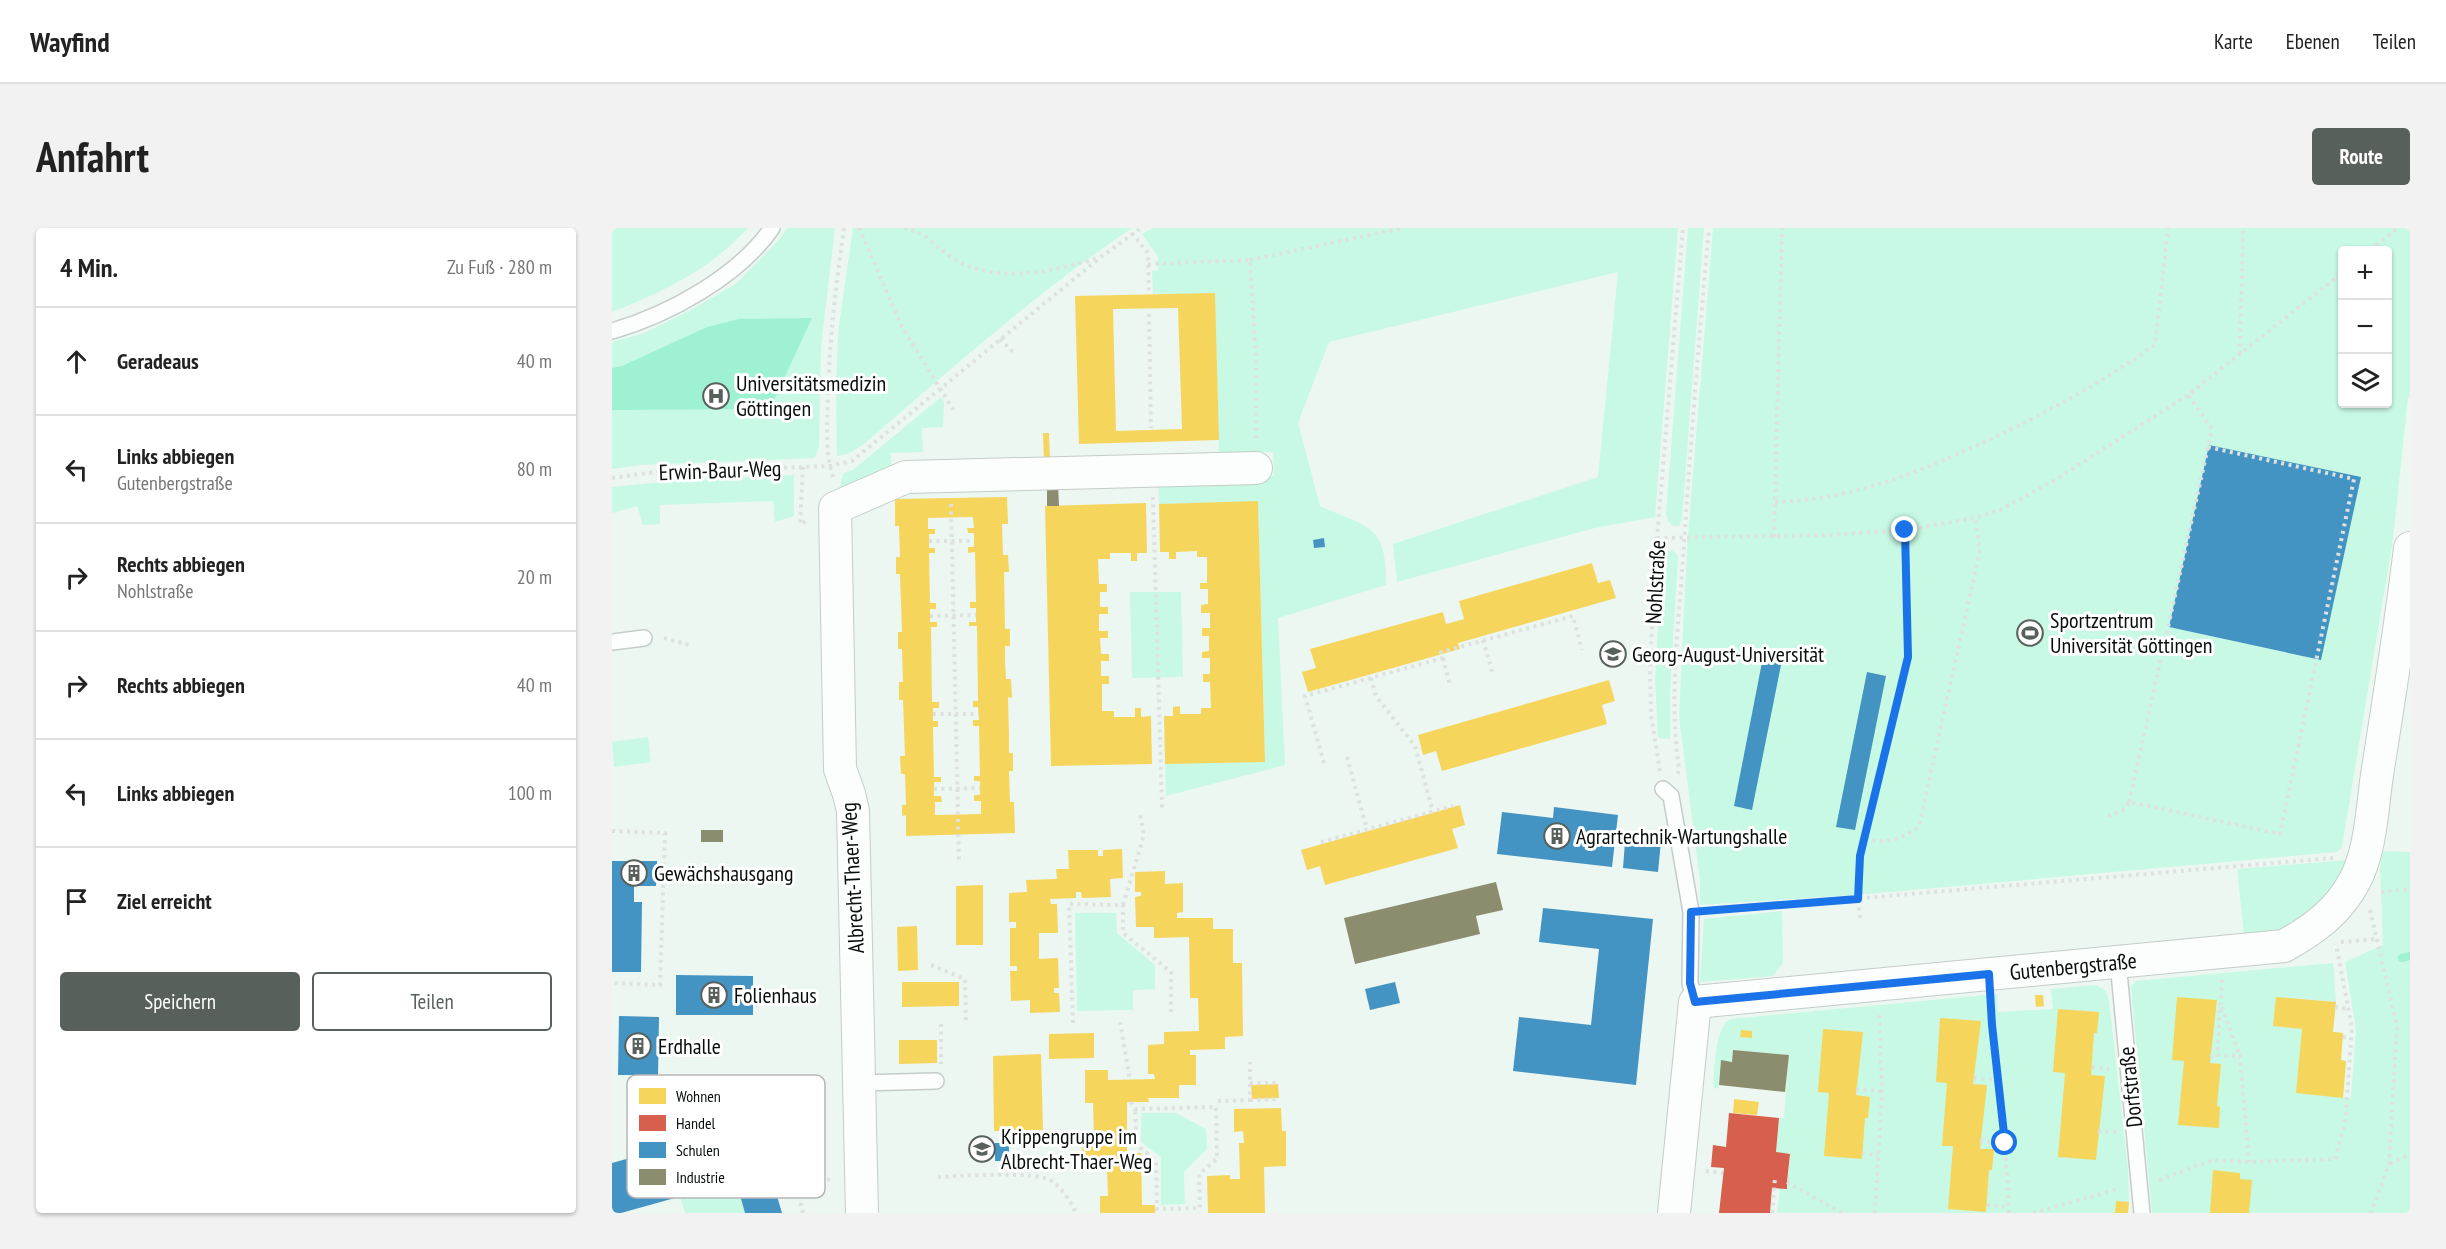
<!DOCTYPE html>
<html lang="de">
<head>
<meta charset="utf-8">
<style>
	body { margin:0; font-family:"PT Sans Narrow",sans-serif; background:#f2f2f2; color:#222 }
	.controls { position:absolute; right:18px; top:18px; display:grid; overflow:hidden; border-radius:6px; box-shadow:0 2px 4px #0004 }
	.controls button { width:54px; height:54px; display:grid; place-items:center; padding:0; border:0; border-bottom:2px solid #e0e0e0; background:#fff; color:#222; font:30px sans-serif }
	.stop { position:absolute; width:18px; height:18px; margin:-14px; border:4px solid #1a73e8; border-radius:50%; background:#fff }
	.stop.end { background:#1a73e8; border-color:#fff; box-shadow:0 2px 6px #0008 }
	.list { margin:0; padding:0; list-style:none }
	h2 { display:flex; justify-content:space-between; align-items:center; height:78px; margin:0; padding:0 24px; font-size:26px }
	h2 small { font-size:20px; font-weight:400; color:#767676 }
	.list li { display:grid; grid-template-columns:39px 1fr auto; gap:18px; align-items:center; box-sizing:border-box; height:108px; padding:0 24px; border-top:2px solid #e0e0e0 }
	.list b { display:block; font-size:22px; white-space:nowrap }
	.list p { margin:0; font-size:20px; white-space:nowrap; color:#767676 }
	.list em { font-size:20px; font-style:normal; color:#767676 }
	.actions { display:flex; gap:12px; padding:18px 24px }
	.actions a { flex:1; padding:14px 0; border:2px solid #58605c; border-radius:6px; text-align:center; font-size:21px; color:#58605c }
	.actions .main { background:#58605c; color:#fff }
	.icon { flex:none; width:33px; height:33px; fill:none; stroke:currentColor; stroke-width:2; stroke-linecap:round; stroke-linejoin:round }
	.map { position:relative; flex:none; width:1798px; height:985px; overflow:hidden; border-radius:6px }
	header { display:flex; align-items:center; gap:36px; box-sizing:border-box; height:84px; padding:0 30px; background:#fff; border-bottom:2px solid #e0e0e0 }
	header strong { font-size:28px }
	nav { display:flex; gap:33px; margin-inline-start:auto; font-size:21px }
	.intro { display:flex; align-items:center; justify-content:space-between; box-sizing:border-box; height:144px; padding:0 36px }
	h1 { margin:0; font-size:42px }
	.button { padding:15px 27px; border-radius:6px; background:#58605c; color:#fff; font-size:21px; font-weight:700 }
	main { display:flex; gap:36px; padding:0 36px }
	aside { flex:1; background:#fff; border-radius:6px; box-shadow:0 2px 4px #0004 }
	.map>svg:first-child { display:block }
	.green { fill:#c8f9e4; fill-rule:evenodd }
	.water { fill:#9ef2d2 }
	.homes { fill:#f6d55c; fill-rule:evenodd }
	.shops { fill:#d6604d }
	.schools { fill:#4393c3 }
	.industry { fill:#8c8c6e }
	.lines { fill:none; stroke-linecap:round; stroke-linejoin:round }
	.stream { stroke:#9ef2d2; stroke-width:8 }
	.lane-casing { stroke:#c4ccc9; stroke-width:18 }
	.street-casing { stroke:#c4ccc9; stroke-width:34 }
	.path { stroke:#dee1df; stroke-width:4; stroke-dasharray:3 4.5; stroke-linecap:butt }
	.lane { stroke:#fcfefd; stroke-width:15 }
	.street { stroke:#fcfefd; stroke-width:32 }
	.route { stroke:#1a73e8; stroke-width:8 }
	.labels { text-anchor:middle; stroke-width:6; stroke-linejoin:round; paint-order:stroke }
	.poi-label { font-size:22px; fill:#080e0b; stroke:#fff; text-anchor:start }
	.street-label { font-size:22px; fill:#080e0b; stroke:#fff }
	.key { fill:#fff; stroke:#b5b7b6; stroke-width:1.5 }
	.key-label { font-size:16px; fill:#080e0b }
</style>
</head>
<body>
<header>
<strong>Wayfind</strong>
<nav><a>Karte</a><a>Ebenen</a><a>Teilen</a></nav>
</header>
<div class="intro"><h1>Anfahrt</h1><a class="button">Route</a></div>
<main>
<aside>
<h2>4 Min.<small>Zu Fuß · 280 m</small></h2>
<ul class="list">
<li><svg class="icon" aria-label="ahead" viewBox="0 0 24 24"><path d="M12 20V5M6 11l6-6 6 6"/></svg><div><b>Geradeaus</b></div><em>40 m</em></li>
<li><svg class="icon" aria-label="left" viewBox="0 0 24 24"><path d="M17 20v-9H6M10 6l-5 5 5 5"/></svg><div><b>Links abbiegen</b><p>Gutenbergstraße</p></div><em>80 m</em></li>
<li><svg class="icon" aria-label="right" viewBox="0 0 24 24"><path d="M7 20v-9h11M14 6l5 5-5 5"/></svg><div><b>Rechts abbiegen</b><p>Nohlstraße</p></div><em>20 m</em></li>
<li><svg class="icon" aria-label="right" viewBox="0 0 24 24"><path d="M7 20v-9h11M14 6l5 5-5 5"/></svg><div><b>Rechts abbiegen</b></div><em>40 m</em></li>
<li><svg class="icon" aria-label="left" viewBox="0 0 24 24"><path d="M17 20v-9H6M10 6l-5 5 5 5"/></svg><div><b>Links abbiegen</b></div><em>100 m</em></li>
<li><svg class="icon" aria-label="arrive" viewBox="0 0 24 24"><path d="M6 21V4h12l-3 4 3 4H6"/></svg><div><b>Ziel erreicht</b></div></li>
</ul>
<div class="actions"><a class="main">Speichern</a><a>Teilen</a></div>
</aside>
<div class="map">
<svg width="1798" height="985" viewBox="0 0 1798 985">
	<rect width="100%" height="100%" fill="#ecf7f2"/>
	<g class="green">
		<path d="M0,0H136C99,41 51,64 0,84Z"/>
		<polygon points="176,0 223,0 209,119 207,218 203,230 29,237 0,241 0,114 30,106 77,83 125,55 166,13"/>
		<path d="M241,0H520C425,64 339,141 252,216L236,226L225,228L224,165L226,105Z"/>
		<path d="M541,0H1066L1043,289L983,300L785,354L781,316L986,249L1006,44L717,114L686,195L708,278C757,300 775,296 774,357L666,390L673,537L554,568L553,536L653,533L646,274L547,276L546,251L662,248L661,224L607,226L603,66H541L540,43L546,42V29L530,6Z"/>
		<polygon points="1076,0 1092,0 1070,291 1067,298 1061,298 1056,293 1054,286"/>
		<path d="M1101,0H1798V169H1796L1781,311L1730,619L1725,624L1256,666L1088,677V652L1067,489L1075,320ZM1730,22H1776V176H1730Z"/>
		<polygon points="329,169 332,174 331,199 310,200 311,224 279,225 279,244 228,267 229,253 232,245 241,242"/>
		<polygon points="182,247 182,288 163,294 161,273 48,277 48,296 31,297 25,278 0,285 0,259 59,253"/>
		<polygon points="1056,323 1061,323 1066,328 1058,465 1058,511 1046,510 1043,451 1050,329"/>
		<polygon points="518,364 569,364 571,449 520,450"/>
		<polygon points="36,509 39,534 2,539 0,514"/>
		<polygon points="1771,623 1798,624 1798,985 1540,985 1519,758 1524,753 1721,735 1724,774 1684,770 1681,799 1731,805 1729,832 1734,833 1731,869 1739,870 1744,802 1733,734 1771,717 1768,638"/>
		<polygon points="1736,632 1729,650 1716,668 1678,700 1635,710 1632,706 1625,641"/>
		<polygon points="1170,683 1171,735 1161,748 1088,754 1092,691"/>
		<polygon points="463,685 504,685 505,705 543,737 543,761 521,762 521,782 465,783"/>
		<path d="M1483,757L1493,762L1497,772L1516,942L1517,974L1504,973L1503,985H1165L1168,960L1175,961L1178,926L1164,924L1167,890H1172L1177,827L1121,822L1120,834L1109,833L1106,861L1101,859C1103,841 1102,801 1118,791L1385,766L1386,784L1441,781L1439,761Z"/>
		<polygon points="529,885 564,885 594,901 595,921 572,944 573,976 549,977 549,929 529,914"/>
		<polygon points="124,953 133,985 73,985 68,968"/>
	</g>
	<polygon class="water" points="200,90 158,181 0,182 0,140 10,138 95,99 127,91"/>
	<g class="homes">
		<path d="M603,65L607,212L467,216L463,68ZM566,80L570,201L504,203L501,81Z"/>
		<polygon points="431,205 437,205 438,233 432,233"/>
		<path d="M395,269L396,296H390L391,327H396L397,344H392L393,401H398V418H393V435L394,451H399L400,470L396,469L397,510V525H401V543H397L398,574H402L403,605L294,608V587L290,588V577H294L293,546H289L288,528H293L291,472H287V454H291L290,421H286V404H290L288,346H284V329H288L287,298H283V271ZM361,289L362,300H355L356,305H362V319H356V325L363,324L364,374H358V380H364V394H357V398H365L366,473H361V479H366L367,492H361V498H367L368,548H362V553H368V567H362V573H369V586L323,587V574H330L329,568H322V554H329V549H322L321,499H326V493H321V480H327V474H320L319,399H325V394H318V381H324V375H318L317,325H323V320H317V306H323V301H316V290Z"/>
		<polygon points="646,273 653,534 553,536 552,488 561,488 561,479 568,478 568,486 589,486 589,480 599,480 598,454 591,454 591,446 598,446 598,430 590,430 590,424 597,423 597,408 590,408 590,400 598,400 598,385 589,385 589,377 596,376 596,361 588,361 588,355 595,355 595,329 585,329 585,323 564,324 564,331 557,331 557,324 548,324 547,276"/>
		<polygon points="534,275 535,325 525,325 525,333 519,333 519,325 498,325 498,331 486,331 487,356 495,356 495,364 488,364 488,379 496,379 496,386 487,386 487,403 496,403 496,410 488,410 489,426 497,426 497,433 489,433 489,448 497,448 497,456 490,456 490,483 502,483 502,489 523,489 523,480 529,480 529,489 539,488 540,536 439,538 433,278"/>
		<polygon points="980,335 986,355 998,352 1004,370 846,415 848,421 696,464 690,444 704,440 698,421 831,384 834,396 852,391 847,373"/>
		<polygon points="997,452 1003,473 990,477 995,496 830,543 824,523 811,527 806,507"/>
		<polygon points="848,577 853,597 840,601 846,620 713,657 708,638 695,642 689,622"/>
		<polygon points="510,621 511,650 498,651 499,669 470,670 469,664 464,664 464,670 438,671 439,676 445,676 446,705 427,705 427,731 446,730 447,760 442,760 442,765 447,765 448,784 418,785 418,772 399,773 398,743 405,743 405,738 398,738 398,700 404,700 404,694 397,694 397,665 415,664 414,652 445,651 444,641 457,641 456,622 486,622 486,628 491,628 491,622"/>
		<polygon points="553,643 553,656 571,655 571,684 565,685 565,690 601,690 601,701 621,701 621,735 630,735 631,808 613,809 613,821 578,822 578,827 584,827 584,857 567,857 567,870 536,870 537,874 515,874 515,925 529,925 530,977 543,977 543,985 488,985 488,968 496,968 495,939 471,939 470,911 482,910 481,875 473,875 473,842 496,842 496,852 543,851 542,846 536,846 536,817 552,816 552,804 587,803 586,770 578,770 577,709 542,710 542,699 524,699 523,669 529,668 529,664 523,664 523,644"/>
		<polygon points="371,657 371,717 344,717 344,658"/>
		<polygon points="305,698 306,742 286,743 285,699"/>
		<polygon points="290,754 347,754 347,778 290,779"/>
		<polygon points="1423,767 1431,767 1432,778 1424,779"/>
		<polygon points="1565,769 1605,772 1598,835 1609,836 1605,878 1608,879 1607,900 1566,897 1572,833 1560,832"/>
		<polygon points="1664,769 1724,774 1721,804 1731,805 1729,832 1734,833 1731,870 1684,865 1690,801 1661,798"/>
		<polygon points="1446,781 1487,784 1485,805 1482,805 1479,847 1493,848 1484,932 1446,929 1453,845 1441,844"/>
		<polygon points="1328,790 1369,793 1361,856 1375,857 1368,921 1382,921 1380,942 1377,942 1374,984 1336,981 1341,918 1330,918 1335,855 1324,854"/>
		<polygon points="1211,801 1251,804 1244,867 1258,869 1256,890 1253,890 1250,931 1212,928 1217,865 1206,864"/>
		<polygon points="1129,802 1140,803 1140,810 1128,809"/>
		<polygon points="482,805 482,830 437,831 437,806"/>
		<polygon points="287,812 325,812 325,835 287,836"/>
		<polygon points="429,826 431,902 382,903 381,828"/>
		<polygon points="666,856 667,870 640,871 639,857"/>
		<polygon points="1122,871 1147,874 1145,887 1121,885"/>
		<polygon points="669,880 670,903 674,903 674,938 652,939 653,985 596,985 595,948 618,947 618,951 628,951 627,915 632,915 631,903 622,904 622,881"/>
		<polygon points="1601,942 1628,945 1628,951 1640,952 1637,985 1598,985"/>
		<polygon points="1504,973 1517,974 1516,985 1503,985"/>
	</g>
	<polygon class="shops" points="1117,885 1167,890 1164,924 1178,926 1175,954 1175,961 1160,960 1158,985 1107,985 1112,940 1099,939 1101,917 1114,919"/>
	<g class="schools">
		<polygon points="1597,217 1749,249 1709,432 1557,399"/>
		<polygon points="712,310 713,319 702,320 701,312"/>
		<polygon points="1152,424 1171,427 1140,582 1122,578"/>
		<polygon points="1255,444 1274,448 1243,602 1224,599"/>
		<polygon points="942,579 1006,587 1000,639 885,626 890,584 941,590"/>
		<polygon points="1026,611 1049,613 1046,644 1011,640 1013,614 1026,615"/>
		<polygon points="0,633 45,633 44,658 22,658 22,674 30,674 29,744 0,744"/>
		<polygon points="931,680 1041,691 1024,857 901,843 907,789 979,797 987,721 927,714"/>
		<polygon points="64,747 141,748 141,787 64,787"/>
		<polygon points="783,754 788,775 758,782 753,761"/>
		<polygon points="7,788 47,789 46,847 6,847"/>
		<polygon points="148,887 164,942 158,944 170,985 133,985 124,953 9,985 0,985 0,935 86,911 84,906"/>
		<rect x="383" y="915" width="14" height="18"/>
	</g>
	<g class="industry">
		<polygon points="435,255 446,255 447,278 435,278"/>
		<rect x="89" y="602" width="22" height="12"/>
		<polygon points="884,654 891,682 864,688 868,706 743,736 732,690"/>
		<polygon points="1121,822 1177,827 1173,864 1107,857 1109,832 1120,834"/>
	</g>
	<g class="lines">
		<polyline class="stream" points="1790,730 1798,728"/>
		<g class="lane-casing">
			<g id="lane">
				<path d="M0,103C56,87 126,49 160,0"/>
				<polyline points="0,414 32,410"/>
				<polyline points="1051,561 1059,568 1079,684 1078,755 1083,774"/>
				<polyline points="1506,734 1530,985"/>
				<polyline points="247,855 324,853"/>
			</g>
		</g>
		<g class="street-casing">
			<g id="street">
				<polyline points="250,985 241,583 237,566 228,541 223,280 294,249 644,240"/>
				<path id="s1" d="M1062,985L1083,774L1672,718C1701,702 1726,684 1742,654C1759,623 1760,581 1765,547C1777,471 1789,396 1798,320"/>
			</g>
		</g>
		<g class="path">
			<polyline points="247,0 290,99 342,183"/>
			<path d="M292,0C315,4 323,19 342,31C384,57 443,43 486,30"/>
			<polyline points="520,5 536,25 537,65"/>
			<polyline points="1758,22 1786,0"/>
			<polyline points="638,32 791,0"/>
			<polyline points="536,36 638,32 644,133 644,212"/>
			<polyline points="537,86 539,200"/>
			<polyline points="388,111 403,126"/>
			<polyline points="1628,126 1631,0"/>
			<polyline points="191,239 188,296 195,293"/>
			<path d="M221,249C213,224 215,198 216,171C217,113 224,57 232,0"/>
			<polyline points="0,250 36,245 217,238 240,233 489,29 529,0"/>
			<polyline points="541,269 550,580"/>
			<path d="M1163,274C1236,272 1303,246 1368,216C1430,188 1487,156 1543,117L1556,0"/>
			<polyline points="339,276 347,634"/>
			<polyline points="1162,309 1170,0"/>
			<polyline points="1045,310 1217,307 1293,302 1363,290 1388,282 1443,252 1576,167 1730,45"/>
			<polyline points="317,313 362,313"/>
			<polyline points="318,388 364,387"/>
			<polyline points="52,410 77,417"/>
			<polyline points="871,412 881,447"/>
			<polyline points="831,430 838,458"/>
			<polyline points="759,450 764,468 803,518 821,584"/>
			<polyline points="321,486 367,486"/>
			<polyline points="735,529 755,602"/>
			<polyline points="712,535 693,468 831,430 829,424 961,388 970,422"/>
			<polyline points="1048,543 1039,487 1038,439 1045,310 1071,0"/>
			<path d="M1066,546L1067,541C1057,472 1066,402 1071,332C1078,221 1087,111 1097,0"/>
			<polyline points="322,561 368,560"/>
			<polyline points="1517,574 1600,201 1576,167"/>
			<polyline points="1496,588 1513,581 1517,574 1668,606 1742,251 1596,219"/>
			<polyline points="0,603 53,605 48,757 0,755"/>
			<path d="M1253,611C1274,616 1290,612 1307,598L1368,322L1363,290"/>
			<polyline points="709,614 841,578"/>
			<polyline points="1769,664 1798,661"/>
			<polyline points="511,677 532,607 528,586"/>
			<polyline points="1758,682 1785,798 1777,936 1759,985"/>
			<polyline points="1098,683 1721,630"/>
			<polyline points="1248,690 1246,671 1248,628 1296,430 1293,302"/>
			<polyline points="1729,714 1766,711"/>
			<polyline points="319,737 353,751 354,796"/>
			<polyline points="1610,752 1605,827 1628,828 1637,934"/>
			<polyline points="1378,773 1393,915 1397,985"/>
			<polyline points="1610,779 1628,828"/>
			<polyline points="1723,779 1736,781"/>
			<polyline points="508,794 518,852"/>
			<polyline points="461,795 457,676 511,677 511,705 559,744 559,786"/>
			<polyline points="329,796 329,836"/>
			<polyline points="1731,809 1739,810"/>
			<polyline points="1598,829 1605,827"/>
			<polyline points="1480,839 1497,841"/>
			<polyline points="1362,850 1386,852"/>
			<polyline points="638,855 667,855"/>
			<polyline points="1244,861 1270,863"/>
			<polyline points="638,872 668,871"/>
			<polyline points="606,873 638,872 638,834"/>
			<polyline points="519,874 523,881 604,879 605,931 587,946 588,980 545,981 544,933 525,917 523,881"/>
			<polyline points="1486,903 1504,904"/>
			<polyline points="1368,913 1393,915"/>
			<polyline points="1250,925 1266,927"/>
			<polyline points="1778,936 1798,926"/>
			<polyline points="1094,943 1111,945"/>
			<path d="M326,949C348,948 421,943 438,952C450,959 458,973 464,985"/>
			<polyline points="1547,952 1601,932 1637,934 1723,931 1733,895 1740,800 1724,716"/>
			<polyline points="1175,954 1230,985"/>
			<polyline points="1375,977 1396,979"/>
			<polyline points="191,985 184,958 207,951 222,952"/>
			<polyline points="1160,985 1163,950"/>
			<polyline points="1263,985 1270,863 1267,783"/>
			<polyline points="1421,985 1507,961"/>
		</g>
		<use href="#lane" class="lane"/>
		<use href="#street" class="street"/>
	</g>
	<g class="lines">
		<polyline class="route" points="1293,302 1296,429 1248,628 1246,671 1079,684 1078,755 1083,774 1377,746 1380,797 1393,915"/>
	</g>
	<defs>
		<g id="hospital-ring" transform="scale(1.35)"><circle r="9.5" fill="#fff" stroke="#58605c" stroke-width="1.5"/><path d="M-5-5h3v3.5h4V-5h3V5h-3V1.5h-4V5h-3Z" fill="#58605c"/></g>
		<g id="stadium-ring" transform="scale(1.35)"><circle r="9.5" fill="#fff" stroke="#58605c" stroke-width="1.5"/><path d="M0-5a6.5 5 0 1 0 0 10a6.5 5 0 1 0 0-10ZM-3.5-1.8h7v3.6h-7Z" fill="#58605c"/></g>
		<g id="university-ring" transform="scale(1.35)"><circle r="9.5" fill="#fff" stroke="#58605c" stroke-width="1.5"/><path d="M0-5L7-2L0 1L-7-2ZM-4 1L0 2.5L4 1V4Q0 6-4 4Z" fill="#58605c"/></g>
		<g id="building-ring" transform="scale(1.35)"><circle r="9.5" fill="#fff" stroke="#58605c" stroke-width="1.5"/><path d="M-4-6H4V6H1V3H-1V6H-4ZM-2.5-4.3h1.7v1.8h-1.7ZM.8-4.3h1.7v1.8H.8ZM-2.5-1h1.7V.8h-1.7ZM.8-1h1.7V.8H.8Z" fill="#58605c"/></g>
		<g id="school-ring" transform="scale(1.35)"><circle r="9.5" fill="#fff" stroke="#58605c" stroke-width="1.5"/><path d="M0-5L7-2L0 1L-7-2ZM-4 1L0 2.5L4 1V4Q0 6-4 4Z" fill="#58605c"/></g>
	</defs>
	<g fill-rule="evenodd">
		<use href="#hospital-ring" x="104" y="168"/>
		<use href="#stadium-ring" x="1418" y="405"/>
		<use href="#university-ring" x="1001" y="426"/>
		<use href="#building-ring" x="945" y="608"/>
		<use href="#building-ring" x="22" y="645"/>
		<use href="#building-ring" x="102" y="767"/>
		<use href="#building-ring" x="26" y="818"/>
		<use href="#school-ring" x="370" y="921"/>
	</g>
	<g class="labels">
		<g class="poi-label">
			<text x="124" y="163">Universitätsmedizin<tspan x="124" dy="25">Göttingen</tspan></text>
			<text x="1438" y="400">Sportzentrum<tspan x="1438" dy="25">Universität Göttingen</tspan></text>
			<text x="1020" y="434">Georg-August-Universität</text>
			<text x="964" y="616">Agrartechnik-Wartungshalle</text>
			<text x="42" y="653">Gewächshausgang</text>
			<text x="122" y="775">Folienhaus</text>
			<text x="46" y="826">Erdhalle</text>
			<text x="389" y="916">Krippengruppe im<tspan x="389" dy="25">Albrecht-Thaer-Weg</tspan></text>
		</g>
		<g class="street-label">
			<text transform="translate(108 242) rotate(-2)" y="8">Erwin-Baur-Weg</text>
			<text transform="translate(1043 354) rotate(-87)" y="8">Nohlstraße</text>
			<text transform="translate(240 650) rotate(-93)" y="8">Albrecht-Thaer-Weg</text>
			<text dy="8" stroke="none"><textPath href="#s1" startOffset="592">Gutenbergstraße</textPath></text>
			<text transform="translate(1518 859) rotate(-96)" y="8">Dorfstraße</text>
		</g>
	</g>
	<rect x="15" y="847" width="198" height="123" rx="9" class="key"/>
	<rect x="27" y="860" width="27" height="16" fill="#f6d55c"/>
	<rect x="27" y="887" width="27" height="16" fill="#d6604d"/>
	<rect x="27" y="914" width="27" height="16" fill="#4393c3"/>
	<rect x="27" y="941" width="27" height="16" fill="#8c8c6e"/>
	<g class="key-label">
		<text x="64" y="874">Wohnen</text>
		<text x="64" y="901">Handel</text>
		<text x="64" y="928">Schulen</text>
		<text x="64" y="955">Industrie</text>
	</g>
</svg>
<div class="controls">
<button>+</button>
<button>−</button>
<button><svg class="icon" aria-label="layers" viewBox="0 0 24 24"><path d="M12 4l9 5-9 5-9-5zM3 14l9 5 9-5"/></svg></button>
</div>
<div class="stop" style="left:1393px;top:915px"></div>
<div class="stop end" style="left:1293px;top:302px"></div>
</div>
</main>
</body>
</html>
